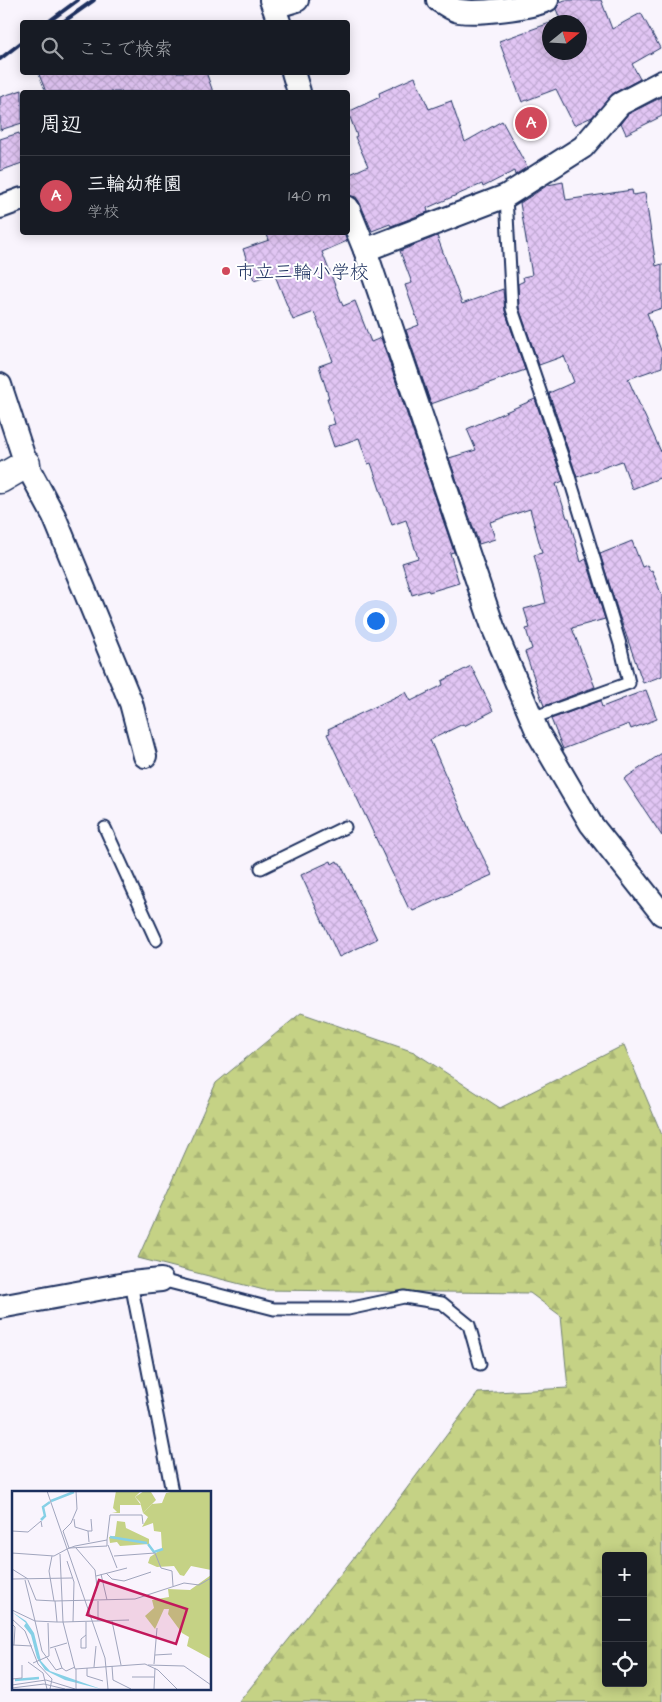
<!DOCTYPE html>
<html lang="ja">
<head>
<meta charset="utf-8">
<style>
	body { margin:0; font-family:"Architects Daughter","Klee One",sans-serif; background:#20242c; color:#f1f3f6 }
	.controls { position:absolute; right:15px; bottom:15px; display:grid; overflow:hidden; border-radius:5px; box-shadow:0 2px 12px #0003 }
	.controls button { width:45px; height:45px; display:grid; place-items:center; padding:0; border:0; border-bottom:1px solid #363941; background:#171b24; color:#f1f3f6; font:25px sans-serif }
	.compass { position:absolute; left:542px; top:15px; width:45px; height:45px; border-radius:50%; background:#171b24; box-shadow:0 2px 12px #0003; rotate:72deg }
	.you { position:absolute; left:375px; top:620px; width:18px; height:18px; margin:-12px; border:4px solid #fff; border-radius:50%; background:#1a73e8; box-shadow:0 0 0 8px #1a73e833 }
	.badge { display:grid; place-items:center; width:32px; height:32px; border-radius:50%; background:#d1495b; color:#fff; font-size:16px; font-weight:700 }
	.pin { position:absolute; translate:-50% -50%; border:2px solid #fff; box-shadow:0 1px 5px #0006 }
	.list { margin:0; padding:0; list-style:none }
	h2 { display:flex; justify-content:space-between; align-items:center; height:65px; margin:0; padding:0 20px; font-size:21px }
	h2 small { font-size:16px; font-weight:400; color:#9ea1a6 }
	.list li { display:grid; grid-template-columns:32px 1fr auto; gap:15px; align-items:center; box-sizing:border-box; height:80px; padding:0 20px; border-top:1px solid #363941 }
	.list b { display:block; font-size:19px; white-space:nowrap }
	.list p { margin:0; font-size:16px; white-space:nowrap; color:#9ea1a6 }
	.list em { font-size:16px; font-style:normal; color:#9ea1a6 }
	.icon { flex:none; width:28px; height:28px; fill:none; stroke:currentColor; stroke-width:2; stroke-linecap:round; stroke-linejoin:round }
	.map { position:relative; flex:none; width:662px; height:1702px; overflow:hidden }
	.search { position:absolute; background:#171b24; box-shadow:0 2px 12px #0003; left:20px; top:20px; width:330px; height:55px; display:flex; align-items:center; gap:12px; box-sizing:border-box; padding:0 18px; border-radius:5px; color:#9ea1a6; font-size:19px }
	.panel { position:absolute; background:#171b24; box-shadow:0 2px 12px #0003; left:20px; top:90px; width:330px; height:145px; border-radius:5px }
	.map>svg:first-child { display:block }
	.forest { fill:url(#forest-firs); stroke:#708072; fill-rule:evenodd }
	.building { fill:url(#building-cross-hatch); stroke:#1b2f5e }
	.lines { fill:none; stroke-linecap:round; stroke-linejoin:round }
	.service-casing { stroke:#1b2f5e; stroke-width:15 }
	.minor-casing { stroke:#1b2f5e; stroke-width:26 }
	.tertiary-casing { stroke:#1b2f5e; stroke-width:31 }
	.service { stroke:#fff; stroke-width:11 }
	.minor { stroke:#fff; stroke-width:22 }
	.tertiary { stroke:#fff; stroke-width:28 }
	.rail { stroke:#1b2f5e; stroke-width:4 }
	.poi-dot { fill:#d1495b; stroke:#fff; stroke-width:2 }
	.labels { text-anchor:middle; stroke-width:4; stroke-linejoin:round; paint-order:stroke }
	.poi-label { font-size:19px; fill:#1b2f5e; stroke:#fff; text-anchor:start }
	.inset-river { fill:none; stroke:#86d0e6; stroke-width:2.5 }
	.inset-road { fill:none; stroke:#a0a5bd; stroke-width:1 }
	.view { fill:#c2185b; fill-opacity:0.15; stroke:#c2185b; stroke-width:2.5 }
	.inset-edge { fill:none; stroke:#1b2f5e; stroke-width:2.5 }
</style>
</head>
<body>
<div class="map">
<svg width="662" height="1702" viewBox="0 0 662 1702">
	<defs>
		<pattern id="forest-firs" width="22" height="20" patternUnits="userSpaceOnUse" patternTransform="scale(1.25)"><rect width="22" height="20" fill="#c5d285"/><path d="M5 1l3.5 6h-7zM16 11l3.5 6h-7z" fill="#a9b575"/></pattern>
		<pattern id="building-cross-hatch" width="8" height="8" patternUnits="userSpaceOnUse" patternTransform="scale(1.25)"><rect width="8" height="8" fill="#e2c6f4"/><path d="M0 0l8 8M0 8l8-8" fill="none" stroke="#c1aad4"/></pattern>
	</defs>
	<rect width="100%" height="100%" fill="#f9f4fd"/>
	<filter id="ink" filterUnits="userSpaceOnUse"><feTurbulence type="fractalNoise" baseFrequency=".02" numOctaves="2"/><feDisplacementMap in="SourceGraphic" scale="10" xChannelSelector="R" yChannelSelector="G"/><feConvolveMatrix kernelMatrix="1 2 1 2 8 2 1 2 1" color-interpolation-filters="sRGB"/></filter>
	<g filter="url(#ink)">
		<path class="forest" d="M301,1013L414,1052L500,1108L624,1045L662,1135V1702H239L375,1531L478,1393L568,1388L561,1316L530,1293L264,1290L138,1258L216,1083ZM606,1556H643V1683H606Z"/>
		<g class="building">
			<polygon points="565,0 601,0 612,29 641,13 660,48 632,64 640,79 614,93 592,117 574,125 556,89 522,102 499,41 550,23 550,52 580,52 580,22 550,22 560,19 556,9 560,2"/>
			<polygon points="38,72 206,72 213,92 46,92"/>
			<polygon points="415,77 429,109 451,101 465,142 502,121 527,167 515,175 514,171 483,187 482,184 427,208 428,212 391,226 390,224 372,231 360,203 356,197 348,195 348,175 368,166 355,137 357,136 348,112 380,97 379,93"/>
			<polygon points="22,90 22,123 0,130 0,97"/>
			<polygon points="662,97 662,116 626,134 621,123 628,114"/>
			<polygon points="19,133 22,145 22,163 0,171 0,139"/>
			<polygon points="563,182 566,200 632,190 633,195 645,193 656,266 662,264 662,308 647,313 662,353 662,367 628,379 662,454 662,477 632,489 622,461 577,477 549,393 574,382 564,356 539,365 519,308 518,284 524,281 523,277 532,275 520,203 548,185"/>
			<polygon points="266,232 344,232 347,241 322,252 343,306 355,301 371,342 381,338 454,552 450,553 459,583 429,592 428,590 412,595 402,563 418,558 406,520 392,525 371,463 368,464 359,438 334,447 327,426 335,424 327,398 329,398 319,366 333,361 314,312 293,320 274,273 254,280 243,249 269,240"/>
			<polygon points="437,236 462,304 503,289 505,311 525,370 431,404 406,330 419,325 405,285 412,283 400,251"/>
			<polygon points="535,399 563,481 556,484 567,518 569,518 581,562 586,559 605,619 572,628 595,687 544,706 525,652 532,649 526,629 530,628 524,609 546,603 534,555 542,553 530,509 490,522 495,539 479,544 449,458 476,450 467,429"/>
			<polygon points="632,541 642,567 647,565 650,571 652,570 662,596 662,676 643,683 619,615 600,554"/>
			<polygon points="471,666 493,711 464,726 463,724 430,740 470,831 492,875 413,911 411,908 409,909 327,734 330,733 328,729 406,692 411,701 443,685 442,681"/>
			<polygon points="646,690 657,719 631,729 629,724 563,749 551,719 600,701 602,707"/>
			<polygon points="662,753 662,836 624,779"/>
			<polygon points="331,861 332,864 337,861 338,863 340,863 377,939 339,957 301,875"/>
		</g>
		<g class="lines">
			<g class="service-casing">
				<g id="service">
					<polyline points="506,196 512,309 568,473 620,644 629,683 532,718"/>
					<polyline points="105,828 156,940"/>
					<polyline points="261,868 345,827"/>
					<polyline points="161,1280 274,1309 348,1309 404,1297 442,1303 469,1325 480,1364"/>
					<polyline points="131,1283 172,1492"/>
				</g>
			</g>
			<g class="minor-casing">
				<g id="minor">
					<polyline points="271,0 279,22"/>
					<path d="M438,0C444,3 452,10 459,11C478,14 529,8 547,0"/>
					<polyline points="274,7 297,0"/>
					<polyline points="293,72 299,92"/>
					<polyline points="0,207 22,199"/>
					<polyline points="348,208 365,250 493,627 538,733 591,824 662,914"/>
					<polyline points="365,250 506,196 583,147 620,104 662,82"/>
					<polyline points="0,385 26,464 54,516 131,703 145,756"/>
					<polyline points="0,1307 131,1283 161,1280"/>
				</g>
			</g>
			<g class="tertiary-casing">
				<polyline id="tertiary" points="0,479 26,464"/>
			</g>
			<use href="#service" class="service"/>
			<use href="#minor" class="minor"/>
			<use href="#tertiary" class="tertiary"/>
			<g class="rail">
				<polyline points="48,22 78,0"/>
				<polyline points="63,22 94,0"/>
				<polyline points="0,59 22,42"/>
			</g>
		</g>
	</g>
	<circle class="poi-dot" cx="226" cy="271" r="5"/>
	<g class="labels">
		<g class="poi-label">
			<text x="236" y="278">市立三輪小学校</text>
		</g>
	</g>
	<g transform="translate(12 1491)">
		<rect width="199" height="199" fill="#f9f4fd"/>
		<path d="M132,0L139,1L144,9L131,22L128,11L123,6Z" fill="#c5d285"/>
		<path d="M104,0H129L123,6L129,14H108V22H100L105,21L101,17ZM163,0H199V79L179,75L172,85L168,84L162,75L145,76L136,72L138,66L150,58L149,41L142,40L141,32L130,36L136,26L131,22L140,13L150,12L154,2ZM105,30L113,31L114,37L137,48V53L108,55L105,51L98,52L97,46L103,45ZM199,84V168L175,155L177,146L170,142L156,123L157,118H152L143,138L133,125L142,117L140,109L157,106L156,98L178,99Z" fill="#c5d285"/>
		<path d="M0,121L14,130L22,142L29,170L38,180L89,198L53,189L33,179L25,167L19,144L12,135L14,132Z" fill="#86d0e6"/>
		<path class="inset-river" d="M39,10L62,1M29,29L33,25L31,16L38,11M98,46L135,52M136,53L142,61L151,58M3,189L27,187"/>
		<path class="inset-road" d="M35,0L93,167L96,198M62,28L63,36L76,40L77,51M0,40L16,41L29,30L30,36M76,40H80L79,28M95,49L98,24H130L131,33M96,54L105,77M57,57L51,40L59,32L65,18L64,0M64,57L83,79L85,96L80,110M0,62L42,65L55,58L63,55L95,49V55L57,57M48,63L51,131L117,129M40,65L37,80L42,110M102,65L143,62L149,77L160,80L161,95M55,70L62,91L61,131M0,78L16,88M94,82L100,88L112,90L139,81M89,83L95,109M84,85L115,77M0,88L60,87M13,89L23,130L45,131M16,89L24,109L43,110L45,131H51L63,178L133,173L146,179L165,198M43,110L123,108L172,92L187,94L199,87M86,110V130M0,119L23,130L30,160L44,179L50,177M0,128L13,140L26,173L40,188L38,198M100,130L109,174M74,131V157H69V148L74,144M0,133L3,136L2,154M1,154L20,155M38,157L55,152M43,157L50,177L54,180L63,176M143,164L160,163M16,171L31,182L35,198M21,172L37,165L36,132M142,173L145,137M136,174L172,175L199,194M100,175L101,189L119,198M82,176L84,155M75,177V185L91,190M64,178V198M120,186H142M0,188L10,187V174M0,194L34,189L63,198M0,197L32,193L53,198M142,198L143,177"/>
		<path class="view" d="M87,89L175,118L164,153L75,124Z"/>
		<rect width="199" height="199" class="inset-edge"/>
	</g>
</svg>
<div class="controls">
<button>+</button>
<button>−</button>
<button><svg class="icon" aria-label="locate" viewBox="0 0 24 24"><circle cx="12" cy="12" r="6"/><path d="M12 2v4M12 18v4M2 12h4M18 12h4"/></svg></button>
</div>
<svg class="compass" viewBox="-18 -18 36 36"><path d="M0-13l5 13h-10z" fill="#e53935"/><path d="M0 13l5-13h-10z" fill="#9ea1a6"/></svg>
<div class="you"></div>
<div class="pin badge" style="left:531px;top:123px">A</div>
<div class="search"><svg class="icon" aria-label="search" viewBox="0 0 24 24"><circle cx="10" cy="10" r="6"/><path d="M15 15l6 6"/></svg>ここで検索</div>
<section class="panel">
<h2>周辺<small></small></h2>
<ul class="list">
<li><span class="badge">A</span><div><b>三輪幼稚園</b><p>学校</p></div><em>140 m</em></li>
</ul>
</section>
</div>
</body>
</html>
